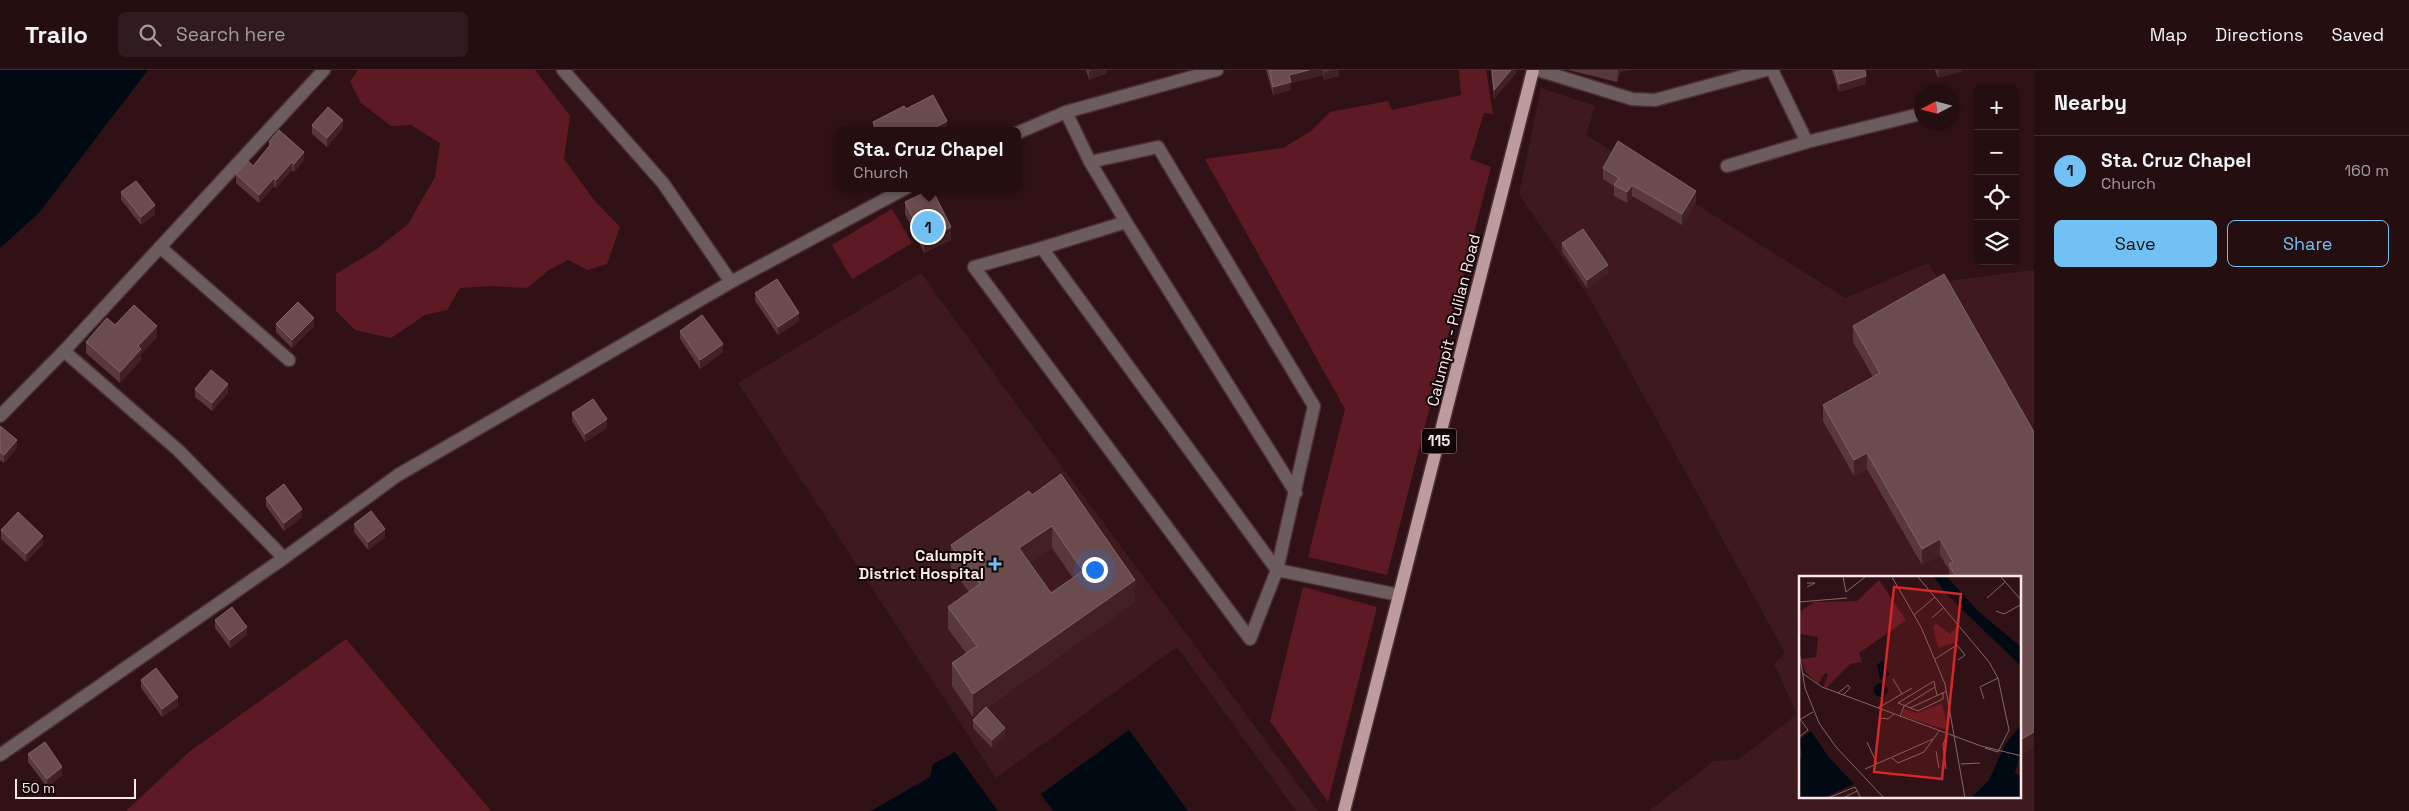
<!DOCTYPE html>
<html lang="en">
<head>
<meta charset="utf-8">
<style>
	body { margin:0; font-family:"Space Grotesk",sans-serif; background:#301c1e; color:#f1f3f6 }
	.controls { position:absolute; right:15px; top:15px; display:grid; overflow:hidden; border-radius:8px; box-shadow:0 1px 4px #0004 }
	.controls button { width:45px; height:45px; display:grid; place-items:center; padding:0; border:0; border-bottom:1px solid #412e30; background:#240e10; color:#f1f3f6; font:25px sans-serif }
	.compass { position:absolute; left:1914px; top:15px; width:45px; height:45px; border-radius:50%; background:#240e10; box-shadow:0 1px 4px #0004; rotate:264deg }
	.scale { position:absolute; left:15px; bottom:12px; width:121px; box-sizing:border-box; padding-left:5px; border:2px solid #fee7e8; border-top:0; font-size:14px; line-height:18px; white-space:nowrap; color:#fee7e8; -webkit-text-stroke:4px #100405; paint-order:stroke }
	.you { position:absolute; left:1094px; top:499px; width:18px; height:18px; margin:-12px; border:4px solid #fff; border-radius:50%; background:#1a73e8; box-shadow:0 0 0 8px #1a73e833 }
	.badge { display:grid; place-items:center; width:32px; height:32px; border-radius:50%; background:#71c1f5; color:#111; font-size:16px; font-weight:700 }
	.pin { position:absolute; translate:-50% -50%; border:2px solid #fff; box-shadow:0 1px 5px #0006 }
	.popup { position:absolute; left:836px; top:57px; width:185px; height:65px; box-sizing:border-box; display:grid; place-content:center; border-radius:8px; background:#240e10; filter:drop-shadow(0 1px 4px #0005); font-size:16px; white-space:nowrap; color:#a39c9f }
	.popup b { font-size:19px; color:#f1f3f6 }
	.popup::after { content:''; position:absolute; left:50%; top:100%; margin-left:-10px; border:10px solid transparent; border-top-color:#240e10 }
	.list { margin:0; padding:0; list-style:none }
	h2 { display:flex; justify-content:space-between; align-items:center; height:65px; margin:0; padding:0 20px; font-size:21px }
	h2 small { font-size:16px; font-weight:400; color:#a39c9f }
	.list li { display:grid; grid-template-columns:32px 1fr auto; gap:15px; align-items:center; box-sizing:border-box; height:70px; padding:0 20px; border-top:1px solid #412e30 }
	.list b { display:block; font-size:19px; white-space:nowrap }
	.list p { margin:0; font-size:16px; white-space:nowrap; color:#a39c9f }
	.list em { font-size:16px; font-style:normal; color:#a39c9f }
	.actions { display:flex; gap:10px; padding:15px 20px }
	.actions a { flex:1; padding:11px 0; border:1px solid #71c1f5; border-radius:8px; text-align:center; font-size:18px; color:#71c1f5 }
	.actions .main { background:#71c1f5; color:#111 }
	.icon { flex:none; width:28px; height:28px; fill:none; stroke:currentColor; stroke-width:2; stroke-linecap:round; stroke-linejoin:round }
	.map { position:relative; flex:none; width:2034px; height:741px; overflow:hidden }
	header { display:flex; align-items:center; gap:30px; box-sizing:border-box; height:70px; padding:0 25px; background:#240e10; border-bottom:1px solid #412e30 }
	header strong { font-size:24px }
	nav { display:flex; gap:28px; margin-inline-start:auto; font-size:18px }
	.search { width:350px; height:45px; background:#301c1e; display:flex; align-items:center; gap:12px; box-sizing:border-box; padding:0 18px; border-radius:8px; color:#a39c9f; font-size:19px }
	main { display:flex }
	aside { flex:1; background:#240e10 }
	.map>svg:first-child { display:block }
	.built { fill:#3e191d; fill-rule:evenodd }
	.green { fill:#5d1a25 }
	.water { fill:#010a12 }
	.lines { fill:none; stroke-linecap:round; stroke-linejoin:round }
	.minor-casing { stroke:#4d3033; stroke-width:15 }
	.major-casing { stroke:#4d3033; stroke-width:15 }
	.minor { stroke:#6d5c5d; stroke-width:12 }
	.major { stroke:#be9b9d; stroke-width:12 }
	.wall { fill:#58383b; fill-rule:evenodd }
	.shaded-wall { fill:#412124 }
	.building { fill:#6a4b4e; stroke:#816366; fill-rule:evenodd }
	.poi-dot { fill:#71c1f5; stroke:#100405; stroke-width:2 }
	.labels { text-anchor:middle; stroke-width:4; stroke-linejoin:round; paint-order:stroke }
	.shield { fill:#100405; stroke:#b7a3a4; stroke-width:1 }
	.shield-label { font-size:15px; font-weight:bold; fill:#fee7e8 }
	.street-label { font-size:16px; fill:#fee7e8; stroke:#100405 }
	.poi-label { font-size:16px; font-weight:bold; fill:#fee7e8; stroke:#100405; text-anchor:end }
	.inset-road { fill:none; stroke:#82676a; stroke-width:1 }
	.view { fill:#d62828; fill-opacity:0.15; stroke:#d62828; stroke-width:2.5 }
	.inset-edge { fill:none; stroke:#fee7e8; stroke-width:2.5 }
</style>
</head>
<body>
<header>
<strong>Trailo</strong>
<div class="search"><svg class="icon" aria-label="search" viewBox="0 0 24 24"><circle cx="10" cy="10" r="6"/><path d="M15 15l6 6"/></svg>Search here</div>
<nav><a>Map</a><a>Directions</a><a>Saved</a></nav>
</header>
<main>
<div class="map">
<svg width="2034" height="741" viewBox="0 0 2034 741">
	<rect width="100%" height="100%" fill="#301216"/>
	<g class="built">
		<path d="M1541,18L1595,36L1586,65L1845,228L1928,193L1940,212L2034,200V741H1649L1714,691L1738,690L1797,644L1774,594L1785,583L1592,232L1519,124ZM1800,507H2020V727H1800Z"/>
		<polygon points="921,203 1073,412 1318,741 1296,741 1177,577 996,708 738,313"/>
	</g>
	<g class="green">
		<polygon points="358,0 535,0 570,46 564,89 594,130 620,157 607,194 588,200 568,190 549,200 527,218 490,216 460,218 447,240 425,245 391,268 355,260 336,241 336,204 377,179 408,154 435,107 440,73 411,55 391,56 361,33 350,12"/>
		<polygon points="1459,0 1486,0 1493,44 1484,43 1470,89 1491,97 1387,505 1308,487 1345,339 1205,89 1283,78 1311,61 1330,42 1388,31 1392,40 1461,25"/>
		<polygon points="892,139 912,173 852,209 832,175"/>
		<polygon points="1303,517 1377,537 1328,732 1270,651"/>
		<polygon points="346,569 491,741 126,741 189,682"/>
	</g>
	<g class="water">
		<polygon points="0,0 148,0 39,143 0,178"/>
		<polygon points="1129,660 1188,741 1053,741 1041,724"/>
		<polygon points="955,682 998,741 871,741 930,707 933,694"/>
	</g>
	<g class="lines">
		<g class="minor-casing">
			<g id="minor">
				<polyline points="563,0 663,113 731,212"/>
				<polyline points="1538,0 1632,29 1655,30 1766,0"/>
				<polyline points="1772,0 1807,72"/>
				<polyline points="1066,42 1090,92 1126,152 1296,423"/>
				<polyline points="1017,63 1066,42 1217,0"/>
				<polyline points="1727,96 1807,72 1916,45"/>
				<polyline points="1126,152 1042,178 1277,500 1399,525"/>
				<polyline points="160,177 289,290"/>
				<polyline points="1042,178 974,197 1250,569 1277,500 1314,336 1158,77 1090,92"/>
				<polyline points="64,281 178,380 284,488"/>
				<polyline points="0,346 64,281 324,0"/>
				<polyline points="0,685 284,488 398,405 731,212 906,118"/>
			</g>
		</g>
		<g class="major-casing">
			<polyline id="major" points="1344,741 1533,0"/>
		</g>
		<use href="#minor" class="minor"/>
		<use href="#major" class="major"/>
	</g>
	<g class="wall">
		<polygon points="1086,0 1107,0 1107,3 1089,10"/>
		<polygon points="1266,0 1339,0 1339,6 1324,10 1323,5 1291,13 1291,20 1273,25"/>
		<polygon points="1491,0 1516,0 1516,3 1494,29"/>
		<polygon points="1568,0 1628,0 1620,2 1617,12"/>
		<polygon points="1832,0 1865,0 1866,14 1839,22"/>
		<polygon points="1935,0 1962,0 1962,1 1938,8"/>
		<polygon points="906,39 947,59 944,61 873,61 873,52"/>
		<polygon points="312,55 343,58 327,77 312,64"/>
		<polygon points="269,72 304,90 294,102 292,100 276,118 274,116 259,133 236,113 236,104 253,96 269,76"/>
		<polygon points="1603,98 1696,132 1682,155 1632,126 1627,133 1614,126 1614,116 1603,109"/>
		<polygon points="121,122 155,144 141,155 121,130"/>
		<polygon points="905,132 951,170 924,183 905,144"/>
		<polygon points="1562,173 1608,204 1587,218 1562,182"/>
		<polygon points="1944,204 2034,362 2034,678 2020,685 2020,507 1949,507 1949,500 1940,485 1922,495 1867,399 1854,406 1823,351 1823,335 1873,307 1853,272 1853,256"/>
		<polygon points="755,223 799,251 778,265 755,231"/>
		<polygon points="276,254 314,256 292,278 276,262"/>
		<polygon points="115,255 157,267 141,284 141,290 120,313 86,283 86,272"/>
		<polygon points="680,261 723,282 700,299 680,269"/>
		<polygon points="195,319 228,323 212,341 195,327"/>
		<polygon points="572,343 607,358 585,372 572,351"/>
		<polygon points="0,356 17,378 4,393 0,390"/>
		<path d="M1032,425L1135,532L986,638L1005,666L992,678L973,658V650L984,639L973,647L952,616V593L966,583L948,559V537L969,522L951,498V475ZM1052,478L1073,508L1051,523L1030,493Z"/>
		<polygon points="266,428 302,447 284,461 266,436"/>
		<polygon points="354,454 385,467 368,480 354,462"/>
		<polygon points="1,460 43,474 26,492 1,469"/>
		<polygon points="215,550 247,565 230,578 215,558"/>
		<polygon points="141,610 178,636 162,647 141,618"/>
		<polygon points="28,684 62,705 47,717 28,692"/>
	</g>
	<g class="shaded-wall">
		<polygon points="1093,0 1107,0 1107,3 1089,10 1089,1"/>
		<polygon points="1309,0 1323,0 1323,5 1291,13 1291,20 1273,25 1273,17 1289,5"/>
		<polygon points="1332,0 1339,0 1339,6 1324,10 1324,2"/>
		<polygon points="1511,0 1516,0 1516,3 1494,29 1494,20"/>
		<polygon points="1618,0 1628,0 1620,2 1617,12"/>
		<polygon points="1938,0 1962,0 1962,1 1938,8"/>
		<polygon points="1866,6 1866,14 1839,22 1839,14"/>
		<polygon points="343,50 343,58 327,77 327,68"/>
		<polygon points="947,51 947,59 944,61 929,61"/>
		<polygon points="304,82 304,90 294,102 294,94"/>
		<polygon points="292,92 292,100 276,118 276,110"/>
		<polygon points="274,108 274,116 259,133 259,125"/>
		<polygon points="1632,115 1632,126 1627,133 1627,122"/>
		<polygon points="1696,121 1696,132 1682,155 1682,144"/>
		<polygon points="155,135 155,144 141,155 141,147"/>
		<polygon points="951,157 951,170 924,183 924,171"/>
		<polygon points="1608,195 1608,204 1587,218 1587,210"/>
		<polygon points="799,243 799,251 778,265 778,257"/>
		<polygon points="314,248 314,256 292,278 292,270"/>
		<polygon points="157,256 157,267 141,284 141,290 120,313 120,302 138,276"/>
		<polygon points="723,274 723,282 700,299 700,290"/>
		<polygon points="228,314 228,323 212,341 212,333"/>
		<polygon points="607,349 607,358 585,372 585,364"/>
		<polygon points="17,370 17,378 4,393 4,385"/>
		<polygon points="1867,383 1867,399 1854,406 1854,390"/>
		<polygon points="302,439 302,447 284,461 284,453"/>
		<polygon points="1052,456 1052,478 1019,501 1019,478"/>
		<polygon points="385,459 385,467 368,480 368,472"/>
		<polygon points="43,466 43,474 26,492 26,484"/>
		<polygon points="1940,469 1940,485 1922,495 1922,479"/>
		<polygon points="1135,510 1135,532 973,647 973,624"/>
		<polygon points="247,557 247,565 230,578 230,570"/>
		<polygon points="178,627 178,636 162,647 162,639"/>
		<polygon points="1005,658 1005,666 992,678 992,670"/>
		<polygon points="2034,662 2034,678 2020,685 2020,670"/>
		<polygon points="62,697 62,705 47,717 47,709"/>
	</g>
	<g class="building">
		<polygon points="1269,0 1309,0 1289,5 1291,12 1273,17"/>
		<polygon points="1492,0 1511,0 1494,20"/>
		<polygon points="1835,0 1865,0 1866,6 1839,14"/>
		<polygon points="933,25 947,51 929,61 927,61 926,58 921,61 878,61 873,52 904,36 906,39"/>
		<polygon points="328,37 343,50 327,68 312,55"/>
		<polygon points="279,60 304,82 294,94 292,92 276,110 274,108 259,125 236,104 248,91 253,96 271,74 269,72"/>
		<polygon points="1618,71 1696,121 1682,144 1632,115 1627,122 1614,115 1619,108 1603,98"/>
		<polygon points="136,111 155,135 141,147 121,122"/>
		<polygon points="932,119 951,157 924,171 905,132"/>
		<polygon points="1583,159 1608,195 1587,210 1562,173"/>
		<polygon points="1944,204 2034,362 2034,662 2020,670 2020,507 1952,507 1955,506 1949,494 1953,492 1940,469 1922,479 1867,383 1854,390 1823,335 1880,303 1853,256"/>
		<polygon points="777,209 799,243 778,257 755,223"/>
		<polygon points="298,232 314,248 292,270 276,254"/>
		<polygon points="134,235 157,256 138,276 141,279 120,302 86,272 107,248 115,255"/>
		<polygon points="702,245 723,274 700,290 680,261"/>
		<polygon points="211,300 228,314 212,333 195,319"/>
		<polygon points="593,329 607,349 585,364 572,343"/>
		<polygon points="0,356 17,370 4,385 0,382"/>
		<path d="M1061,404L1135,510L973,624L952,593L977,576L948,537L980,514L951,475L1029,421L1032,425ZM1052,456L1083,501L1051,523L1019,478Z"/>
		<polygon points="284,414 302,439 284,453 266,428"/>
		<polygon points="371,441 385,459 368,472 354,454"/>
		<polygon points="18,442 43,466 26,484 1,460"/>
		<polygon points="232,537 247,557 230,570 215,550"/>
		<polygon points="156,598 178,627 162,639 141,610"/>
		<polygon points="986,637 1005,658 992,670 973,650"/>
		<polygon points="45,672 62,697 47,709 28,684"/>
	</g>
	<path class="poi-dot" d="M992.5 486.5h5v5h5v5h-5v5h-5v-5h-5v-5h5z"/>
	<g class="labels">
		<rect class="shield" x="1421.5" y="358.5" width="35" height="25" rx="4"/>
		<g class="shield-label">
			<text x="1439" y="376">115</text>
		</g>
		<g class="street-label">
			<text transform="translate(1453 250) rotate(-76)" y="6">Calumpit - Pulilan Road</text>
		</g>
		<g class="poi-label">
			<text x="984" y="491">Calumpit<tspan x="984" dy="18">District Hospital</tspan></text>
		</g>
	</g>
	<g transform="translate(1799 506)">
		<rect width="222" height="222" fill="#301216"/>
		<path d="M80,4L107,44L60,77L63,86L51,88L27,112L25,110L29,98L26,97L19,108L6,95L2,83L17,81L19,61L1,58L0,36L15,26L58,25ZM137,47L151,58L158,50L160,65L139,72L134,51ZM143,127L149,154L103,140L105,133L119,137Z" fill="#5d1a25"/>
		<path d="M135,1H148L179,35L222,71V90L149,20ZM84,84L91,99L81,104L78,89ZM75 114a7 7 0 1 1 14 0a7 7 0 1 1-14 0ZM222,148V175L216,197L222,200V222H172L190,204L206,169ZM12,155L29,180L55,208L24,222H0V182L3,180L0,164Z" fill="#010a12"/>
		<path class="inset-road" d="M44,1L47,16L66,1M93,1L122,51L146,108L166,222M119,1L190,86L199,102L210,154L199,176L186,172M202,1L223,25M8,7H16L8,11M188,22L206,6M0,26L48,22M197,35L205,38L223,28M115,39L136,21M133,42L145,31M0,75L6,112L20,147L37,171L85,222M136,83L158,69L166,79L159,84M3,97L23,111L182,170L223,180M94,103L103,118M136,111L135,105L99,127L119,135L144,123V117M39,117L49,109L51,112L44,119M185,123L181,111L199,102M79,132L113,112M111,132L148,115M101,141L105,130L136,111L138,119M81,142L89,143L95,138M0,144L14,136M0,161L9,154L1,143M68,166L78,188M137,175L140,192M93,182L99,187L125,176L140,155M162,188L181,187M66,193L134,163M147,193L144,169L148,158M29,222L56,211L62,222M44,222L58,215"/>
		<path class="view" d="M95,11L162,18L143,203L75,196Z"/>
		<rect width="222" height="222" class="inset-edge"/>
	</g>
</svg>
<div class="controls">
<button>+</button>
<button>−</button>
<button><svg class="icon" aria-label="locate" viewBox="0 0 24 24"><circle cx="12" cy="12" r="6"/><path d="M12 2v4M12 18v4M2 12h4M18 12h4"/></svg></button>
<button><svg class="icon" aria-label="layers" viewBox="0 0 24 24"><path d="M12 4l9 5-9 5-9-5zM3 14l9 5 9-5"/></svg></button>
</div>
<svg class="compass" viewBox="-18 -18 36 36"><path d="M0-13l5 13h-10z" fill="#e53935"/><path d="M0 13l5-13h-10z" fill="#a39c9f"/></svg>
<div class="scale">50 m</div>
<div class="you"></div>
<div class="pin badge" style="left:928px;top:157px">1</div>
<div class="popup"><b>Sta. Cruz Chapel</b>Church</div>
</div>
<aside>
<h2>Nearby<small></small></h2>
<ul class="list">
<li><span class="badge">1</span><div><b>Sta. Cruz Chapel</b><p>Church</p></div><em>160 m</em></li>
</ul>
<div class="actions"><a class="main">Save</a><a>Share</a></div>
</aside>
</main>
</body>
</html>
